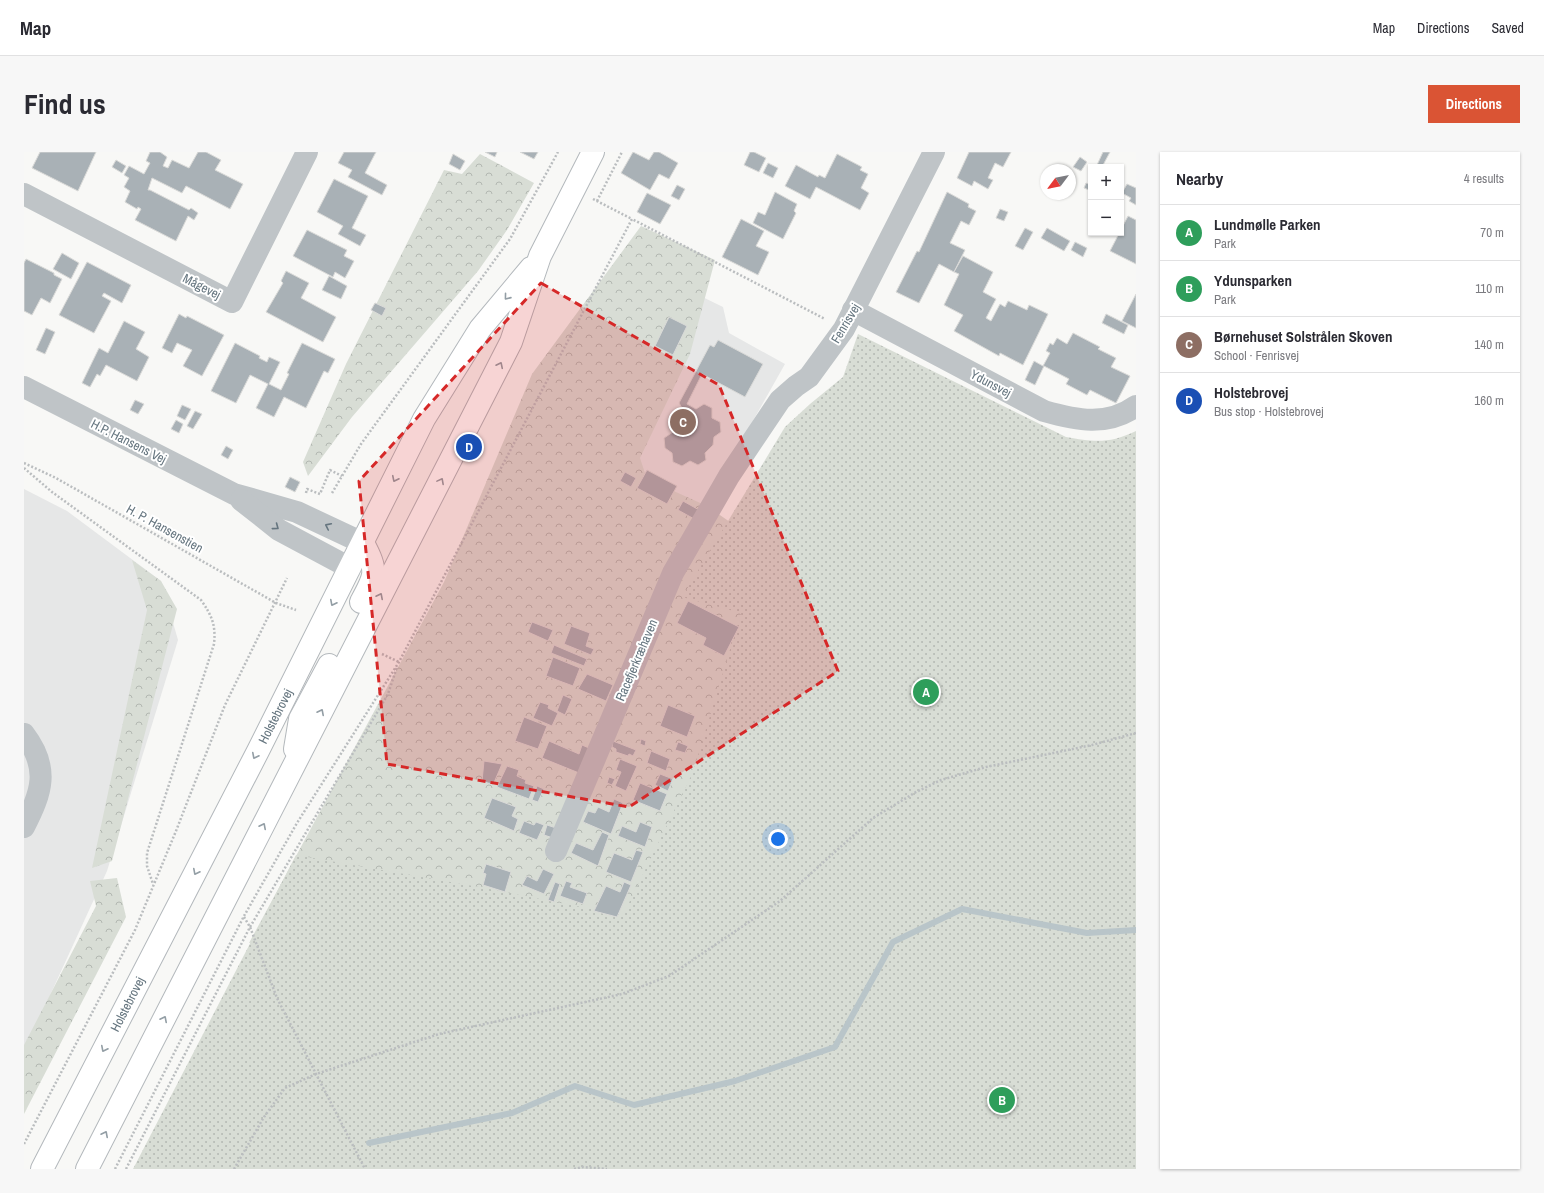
<!DOCTYPE html>
<html lang="en">
<head>
<meta charset="utf-8">
<style>
	body { margin:0; font-family:"Archivo Narrow",sans-serif; background:#f7f7f7; color:#2b2b33 }
	.controls { position:absolute; right:12px; top:12px; display:grid; overflow:hidden; border-radius:0px; box-shadow:0 1px 3px #0004 }
	.controls button { width:36px; height:36px; display:grid; place-items:center; padding:0; border:0; border-bottom:1px solid #e1e1e2; background:#fff; color:#2b2b33; font:20px sans-serif }
	.compass { position:absolute; left:1016px; top:12px; width:36px; height:36px; border-radius:50%; background:#fff; box-shadow:0 1px 3px #0004; rotate:238deg }
	.you { position:absolute; left:754px; top:687px; width:14px; height:14px; margin:-10px; border:3px solid #fff; border-radius:50%; background:#1a73e8; box-shadow:0 0 0 6px #1a73e833 }
	.badge { display:grid; place-items:center; width:26px; height:26px; border-radius:50%; background:#da5434; color:#fff; font-size:13px; font-weight:700 }
	.pin { position:absolute; translate:-50% -50%; border:2px solid #fff; box-shadow:0 1px 4px #0006 }
	.list { margin:0; padding:0; list-style:none }
	h2 { display:flex; justify-content:space-between; align-items:center; height:52px; margin:0; padding:0 16px; font-size:17px }
	h2 small { font-size:13px; font-weight:400; color:#7c7c81 }
	.list li { display:grid; grid-template-columns:26px 1fr auto; gap:12px; align-items:center; box-sizing:border-box; height:56px; padding:0 16px; border-top:1px solid #e1e1e2 }
	.list b { display:block; font-size:15px; white-space:nowrap }
	.list p { margin:0; font-size:13px; white-space:nowrap; color:#7c7c81 }
	.list em { font-size:13px; font-style:normal; color:#7c7c81 }
	.map { position:relative; flex:none; width:1112px; height:1017px; overflow:hidden; border-radius:0px }
	header { display:flex; align-items:center; gap:24px; box-sizing:border-box; height:56px; padding:0 20px; background:#fff; border-bottom:1px solid #e1e1e2 }
	header strong { font-size:19px }
	nav { display:flex; gap:22px; margin-inline-start:auto; font-size:14px }
	.intro { display:flex; align-items:center; justify-content:space-between; box-sizing:border-box; height:96px; padding:0 24px }
	h1 { margin:0; font-size:28px }
	.button { padding:10px 18px; border-radius:0px; background:#da5434; color:#fff; font-size:14px; font-weight:700 }
	main { display:flex; gap:24px; padding:0 24px }
	aside { flex:1; background:#fff; border-radius:0px; box-shadow:0 1px 3px #0004 }
	.map>svg:first-child { display:block }
	.built { fill:#e6e7e7 }
	.forest { fill:url(#forest-crowns) }
	.park { fill:url(#park-dots) }
	.lines { fill:none; stroke-linecap:round; stroke-linejoin:round }
	.stream { stroke:#b9c5c9; stroke-width:6 }
	.building { fill:#a9b1b6; stroke:#dadad8 }
	.major-casing { stroke:#b3b8bc; stroke-width:24 }
	.path { stroke:#babdbf; stroke-width:2.5; stroke-dasharray:2 2; stroke-linecap:butt }
	.minor { stroke:#bfc4c7; stroke-width:22 }
	.major { stroke:#fff; stroke-width:22 }
	.oneway { stroke:#939ea5 }
	.oneway2 { stroke:#65757f }
	.marked { fill:#d62828; fill-opacity:0.2; stroke:#d62828; stroke-width:3; stroke-dasharray:8 5; stroke-linejoin:round }
	.labels { text-anchor:middle; stroke-width:4; stroke-linejoin:round; paint-order:stroke }
	.street-label { font-size:13px; fill:#65757f; stroke:#fff }
</style>
</head>
<body>
<header>
<strong>Map</strong>
<nav><a>Map</a><a>Directions</a><a>Saved</a></nav>
</header>
<div class="intro"><h1>Find us</h1><a class="button">Directions</a></div>
<main>
<div class="map">
<svg width="1112" height="1017" viewBox="0 0 1112 1017">
	<defs>
		<pattern id="forest-crowns" width="20" height="18" patternUnits="userSpaceOnUse"><rect width="20" height="18" fill="#d8ddd5"/><path d="M2 6a3 3 0 1 1 6 0M12 15a3 3 0 1 1 6 0" fill="none" stroke="#b3b8b2"/></pattern>
		<pattern id="park-dots" width="8" height="8" patternUnits="userSpaceOnUse"><rect width="8" height="8" fill="#d8ddd5"/><path d="M2 2h.1M6 6h.1" fill="none" stroke="#b3b8b2" stroke-width="1.8" stroke-linecap="round"/></pattern>
	</defs>
	<rect width="100%" height="100%" fill="#f8f8f6"/>
	<g class="built">
		<polygon points="656,134 699,155 705,181 761,212 657,396 582,350"/>
		<polygon points="0,337 43,359 137,429 154,488 83,719 0,900"/>
	</g>
	<g class="forest">
		<polygon points="456,2 510,31 483,78 454,119 328,265 284,324 279,310 322,212 420,18 438,22"/>
		<polygon points="617,74 691,108 666,202 616,306 623,327 683,354 752,402 682,762 225,791 420,430 508,222"/>
		<polygon points="108,408 137,429 153,457 88,709 68,716 123,458"/>
		<polygon points="93,726 102,765 0,962 0,893 72,754 66,729"/>
	</g>
	<path class="park" d="M834,182L1042,285C1070,290 1085,292 1112,279V1017H109L272,703L455,735L599,763L669,620L717,461L658,445L761,275L786,252L819,225Z"/>
	<g class="lines">
		<polyline class="stream" points="345,991 488,961 551,934 610,953 711,929 811,895 869,790 938,757 1063,781 1112,778"/>
	</g>
	<g class="building">
		<polygon points="16,0 72,0 54,39 8,16"/>
		<polygon points="126,0 136,0 143,5 139,14 144,16 148,8 165,16 174,0 182,0 197,8 191,18 219,32 206,57 162,34 158,41 128,26 124,38 126,38 165,58 167,56 174,61 170,68 164,64 152,89 111,68 117,57 114,55 113,57 101,50 106,39 100,35 105,26 100,23 105,14 120,22 126,11 122,9"/>
		<polygon points="320,0 352,0 341,21 363,33 358,43 324,25 328,18 314,11"/>
		<polygon points="461,0 473,0 471,5"/>
		<polygon points="496,0 514,0 510,7"/>
		<polygon points="609,0 625,8 630,0 635,0 654,11 645,27 635,22 626,38 597,21"/>
		<polygon points="726,0 730,0 742,6 735,20 720,13"/>
		<polygon points="945,0 987,0 979,15 971,11 964,26 969,28 964,37 950,29 948,34 933,26"/>
		<polygon points="1079,0 1086,0 1078,15 1073,13"/>
		<polygon points="429,2 441,9 436,18 425,12"/>
		<polygon points="813,2 838,15 836,18 844,22 837,36 845,41 836,58 792,35 786,47 761,34 772,13 794,25 795,23 801,26"/>
		<polygon points="1056,5 1063,10 1057,19 1049,15"/>
		<polygon points="92,8 102,14 98,21 88,15"/>
		<polygon points="744,11 754,16 749,26 739,21"/>
		<polygon points="310,27 344,44 328,76 342,83 336,94 314,82 319,74 293,60"/>
		<polygon points="1062,31 1067,33 1065,38 1060,36"/>
		<polygon points="1103,32 1112,36 1112,53 1105,49 1107,46 1098,41"/>
		<polygon points="653,33 661,37 655,48 647,44"/>
		<polygon points="751,40 773,52 770,59 772,61 759,87 729,71 734,60 741,63"/>
		<polygon points="923,40 945,52 944,55 952,59 945,73 937,69 926,91 941,98 930,120 915,112 895,151 872,140 893,99 895,100"/>
		<polygon points="623,41 647,53 636,72 613,60"/>
		<polygon points="976,57 984,60 980,69 972,66"/>
		<polygon points="1104,64 1112,68 1112,112 1086,99"/>
		<polygon points="717,67 740,79 732,94 745,100 734,123 698,105"/>
		<polygon points="1001,76 1009,80 999,98 991,94"/>
		<polygon points="1023,76 1046,89 1040,99 1017,86"/>
		<polygon points="283,78 323,98 320,104 330,109 321,126 311,120 309,125 269,104"/>
		<polygon points="1051,90 1063,96 1059,105 1047,98"/>
		<polygon points="38,101 55,111 47,127 29,117"/>
		<polygon points="939,104 969,120 959,140 972,147 962,166 967,169 976,152 981,155 984,149 1003,158 1005,153 1024,162 999,213 976,201 975,204 930,179 939,163 920,153 935,122 930,120"/>
		<polygon points="2,107 30,121 30,123 38,127 26,151 17,146 8,163 0,159 0,111"/>
		<polygon points="63,110 107,133 98,151 80,141 78,144 87,149 70,181 35,163"/>
		<polygon points="262,119 285,131 277,146 312,165 299,190 242,160 259,131 257,129"/>
		<polygon points="305,124 323,134 317,147 298,138"/>
		<polygon points="1112,142 1112,176 1098,169"/>
		<polygon points="351,151 362,156 358,164 347,158"/>
		<polygon points="155,162 162,166 163,164 200,183 178,224 159,214 168,198 153,191 148,201 138,196"/>
		<polygon points="1082,162 1104,173 1100,182 1078,171"/>
		<polygon points="645,165 663,174 649,203 631,194"/>
		<polygon points="100,169 121,180 112,197 125,205 113,229 82,213 76,224 73,222 66,235 58,231 75,196 84,201"/>
		<polygon points="22,176 31,180 21,202 12,198"/>
		<polygon points="1049,181 1076,195 1074,197 1092,206 1087,215 1106,224 1092,251 1066,238 1063,243 1042,232 1045,227 1020,214 1011,233 1001,228 1010,209 1019,214 1026,201 1022,199 1026,191 1029,193 1033,186 1043,192"/>
		<polygon points="694,188 739,212 721,245 678,222 663,252 672,257 680,252 688,256 688,266 696,270 697,280 690,285 689,293 681,301 682,308 674,313 666,309 658,314 649,310 648,301 641,296 640,286 649,280 648,273 655,268 655,258 658,256 655,251 686,193 690,195"/>
		<polygon points="211,191 236,204 235,206 243,210 245,205 256,210 245,232 257,238 265,222 263,221 278,191 311,207 304,221 300,219 282,256 260,245 250,265 232,256 244,232 226,223 212,251 187,239"/>
		<polygon points="111,248 120,252 114,262 106,258"/>
		<polygon points="158,253 167,257 161,268 153,264"/>
		<polygon points="171,259 178,262 169,277 163,274"/>
		<polygon points="152,268 159,272 155,281 147,277"/>
		<polygon points="202,294 209,298 204,307 197,303"/>
		<polygon points="623,318 653,334 643,352 613,336"/>
		<polygon points="601,320 612,326 607,335 596,329"/>
		<polygon points="266,325 276,330 271,340 261,335"/>
		<polygon points="659,349 677,359 672,368 654,358"/>
		<polygon points="664,449 715,475 700,504 679,493 682,486 653,471"/>
		<polygon points="508,470 529,478 524,489 504,480"/>
		<polygon points="547,474 566,481 562,494 570,497 567,503 540,492"/>
		<polygon points="530,493 563,507 560,514 527,501"/>
		<polygon points="529,505 556,516 549,534 522,524"/>
		<polygon points="563,522 589,533 582,549 554,537"/>
		<polygon points="539,543 548,547 541,563 533,559"/>
		<polygon points="516,550 525,553 524,556 534,561 528,574 509,566"/>
		<polygon points="644,553 671,564 663,585 636,574"/>
		<polygon points="500,565 523,574 514,597 491,589"/>
		<polygon points="617,587 622,589 621,594 616,592"/>
		<polygon points="525,589 555,602 558,593 565,596 555,621 518,606"/>
		<polygon points="589,589 612,598 609,604 605,602 604,604 592,600 592,597 588,595"/>
		<polygon points="654,590 664,594 661,601 651,598"/>
		<polygon points="627,599 646,607 642,619 623,611"/>
		<polygon points="596,607 613,614 602,639 591,634 597,620 592,618"/>
		<polygon points="460,609 478,612 469,633 458,629"/>
		<polygon points="483,614 495,618 493,624 502,628 501,631 510,634 505,647 473,635"/>
		<polygon points="636,622 649,627 644,639 631,633"/>
		<polygon points="585,625 591,627 588,633 583,631"/>
		<polygon points="616,631 643,642 636,659 609,648"/>
		<polygon points="513,634 520,637 514,650 508,648"/>
		<polygon points="468,646 492,655 488,664 494,667 490,679 460,666"/>
		<polygon points="590,647 599,651 587,682 559,670 564,659 571,661 574,655 585,660"/>
		<polygon points="500,669 510,673 512,670 520,673 513,688 495,681"/>
		<polygon points="616,670 628,675 621,695 594,684 598,674 612,680"/>
		<polygon points="523,673 532,676 529,686 520,683"/>
		<polygon points="578,680 585,683 574,714 547,701 552,691 569,698"/>
		<polygon points="612,698 619,700 607,730 582,720 590,701 608,708"/>
		<polygon points="462,712 487,720 481,740 459,733 462,722 459,721"/>
		<polygon points="519,717 530,722 520,742 498,733 503,724 513,729"/>
		<polygon points="542,729 548,731 546,735 563,741 559,752 536,744"/>
		<polygon points="531,730 536,732 530,750 524,748"/>
		<polygon points="600,730 607,733 593,765 570,759 582,734 596,740"/>
	</g>
	<g class="lines">
		<g class="major-casing">
			<g id="major">
				<path d="M337,450C352,423 354,419 339,391"/>
				<polyline points="271,597 276,567 305,513"/>
				<polyline points="18,1017 234,599 400,267 456,177 507,116"/>
				<polyline points="63,1017 487,190 516,104 569,0"/>
			</g>
		</g>
		<g class="path">
			<polyline points="569,47 608,67"/>
			<polyline points="573,49 598,0"/>
			<polyline points="0,311 32,326 252,451 272,458"/>
			<path d="M0,316L28,340L177,448C188,464 192,473 190,492L123,701V714L129,732"/>
			<polyline points="282,341 283,337 296,342 306,318 318,324"/>
			<polyline points="308,341 337,292 486,87 534,0"/>
			<polyline points="358,502 375,510"/>
			<polyline points="220,765 226,775 253,846 341,1017"/>
			<polyline points="0,992 111,778 152,679 201,553 263,426"/>
			<polyline points="91,1017 220,764 273,671 375,510 608,67 801,167"/>
			<polyline points="102,1017 226,775 364,542 373,515"/>
			<polyline points="210,1017 240,965 261,936 292,922 415,882 598,842 645,824 756,749 849,666 892,640 917,628 962,615 1068,593 1112,581"/>
			<polyline points="550,1017 559,1015 583,1017"/>
		</g>
		<g class="minor">
			<polyline points="0,42 208,150 283,0"/>
			<path d="M829,158L1020,259C1052,268 1083,275 1112,254"/>
			<polyline points="0,235 210,342 273,360 339,391"/>
			<polyline points="217,348 255,378 326,416"/>
			<path d="M0,582C26,616 18,640 0,675"/>
			<polyline points="532,699 649,421 705,324 756,248 772,234 785,225 820,177 910,0"/>
		</g>
		<use href="#major" class="major"/>
	</g>
	<defs><path id="oneway-chevron" d="M-2-3.5L2.5 0L-2 3.5" fill="none" stroke-width="1.6" stroke-linecap="round" stroke-linejoin="round"/></defs>
	<g class="oneway">
		<use href="#oneway-chevron" transform="translate(483 145) rotate(129)"/>
		<use href="#oneway-chevron" transform="translate(476 213) rotate(-64)"/>
		<use href="#oneway-chevron" transform="translate(371 327) rotate(116)"/>
		<use href="#oneway-chevron" transform="translate(417 329) rotate(-62)"/>
		<use href="#oneway-chevron" transform="translate(356 444) rotate(-63)"/>
		<use href="#oneway-chevron" transform="translate(309 451) rotate(117)"/>
		<use href="#oneway-chevron" transform="translate(297 560) rotate(-63)"/>
		<use href="#oneway-chevron" transform="translate(231 604) rotate(117)"/>
		<use href="#oneway-chevron" transform="translate(239 674) rotate(-63)"/>
		<use href="#oneway-chevron" transform="translate(172 720) rotate(117)"/>
		<use href="#oneway-chevron" transform="translate(140 867) rotate(-63)"/>
		<use href="#oneway-chevron" transform="translate(80 897) rotate(117)"/>
		<use href="#oneway-chevron" transform="translate(81 982) rotate(-63)"/>
	</g>
	<g class="oneway2">
		<use href="#oneway-chevron" transform="translate(304 374) rotate(-154)"/>
		<use href="#oneway-chevron" transform="translate(252 375) rotate(37)"/>
	</g>
	<path class="marked" d="M517,131L695,233L814,519L605,655L363,612L335,329Z"/>
	<g class="labels">
		<g class="street-label">
			<text transform="translate(178 134) rotate(27)" y="5">Mågevej</text>
			<text transform="translate(821 171) rotate(-59)" y="5">Fenrisvej</text>
			<text transform="translate(967 231) rotate(28)" y="5">Ydunsvej</text>
			<text transform="translate(105 289) rotate(27)" y="5">H.P. Hansens Vej</text>
			<text transform="translate(141 376) rotate(29)" y="5">H. P. Hansenstien</text>
			<text transform="translate(612 508) rotate(-67)" y="5">Racefjerkræhaven</text>
			<text transform="translate(251 564) rotate(-63)" y="5">Holstebrovej</text>
			<text transform="translate(103 852) rotate(-63)" y="5">Holstebrovej</text>
		</g>
	</g>
</svg>
<div class="controls">
<button>+</button>
<button>−</button>
</div>
<svg class="compass" viewBox="-18 -18 36 36"><path d="M0-13l5 13h-10z" fill="#e53935"/><path d="M0 13l5-13h-10z" fill="#7c7c81"/></svg>
<div class="you"></div>
<div class="pin badge" style="left:902px;top:540px;background:#2e9e5b">A</div>
<div class="pin badge" style="left:978px;top:948px;background:#2e9e5b">B</div>
<div class="pin badge" style="left:659px;top:270px;background:#8d6e63">C</div>
<div class="pin badge" style="left:445px;top:295px;background:#1a4fb4">D</div>
</div>
<aside>
<h2>Nearby<small>4 results</small></h2>
<ul class="list">
<li><span class="badge" style="background:#2e9e5b">A</span><div><b>Lundmølle Parken</b><p>Park</p></div><em>70 m</em></li>
<li><span class="badge" style="background:#2e9e5b">B</span><div><b>Ydunsparken</b><p>Park</p></div><em>110 m</em></li>
<li><span class="badge" style="background:#8d6e63">C</span><div><b>Børnehuset Solstrålen Skoven</b><p>School · Fenrisvej</p></div><em>140 m</em></li>
<li><span class="badge" style="background:#1a4fb4">D</span><div><b>Holstebrovej</b><p>Bus stop · Holstebrovej</p></div><em>160 m</em></li>
</ul>
</aside>
</main>
</body>
</html>
